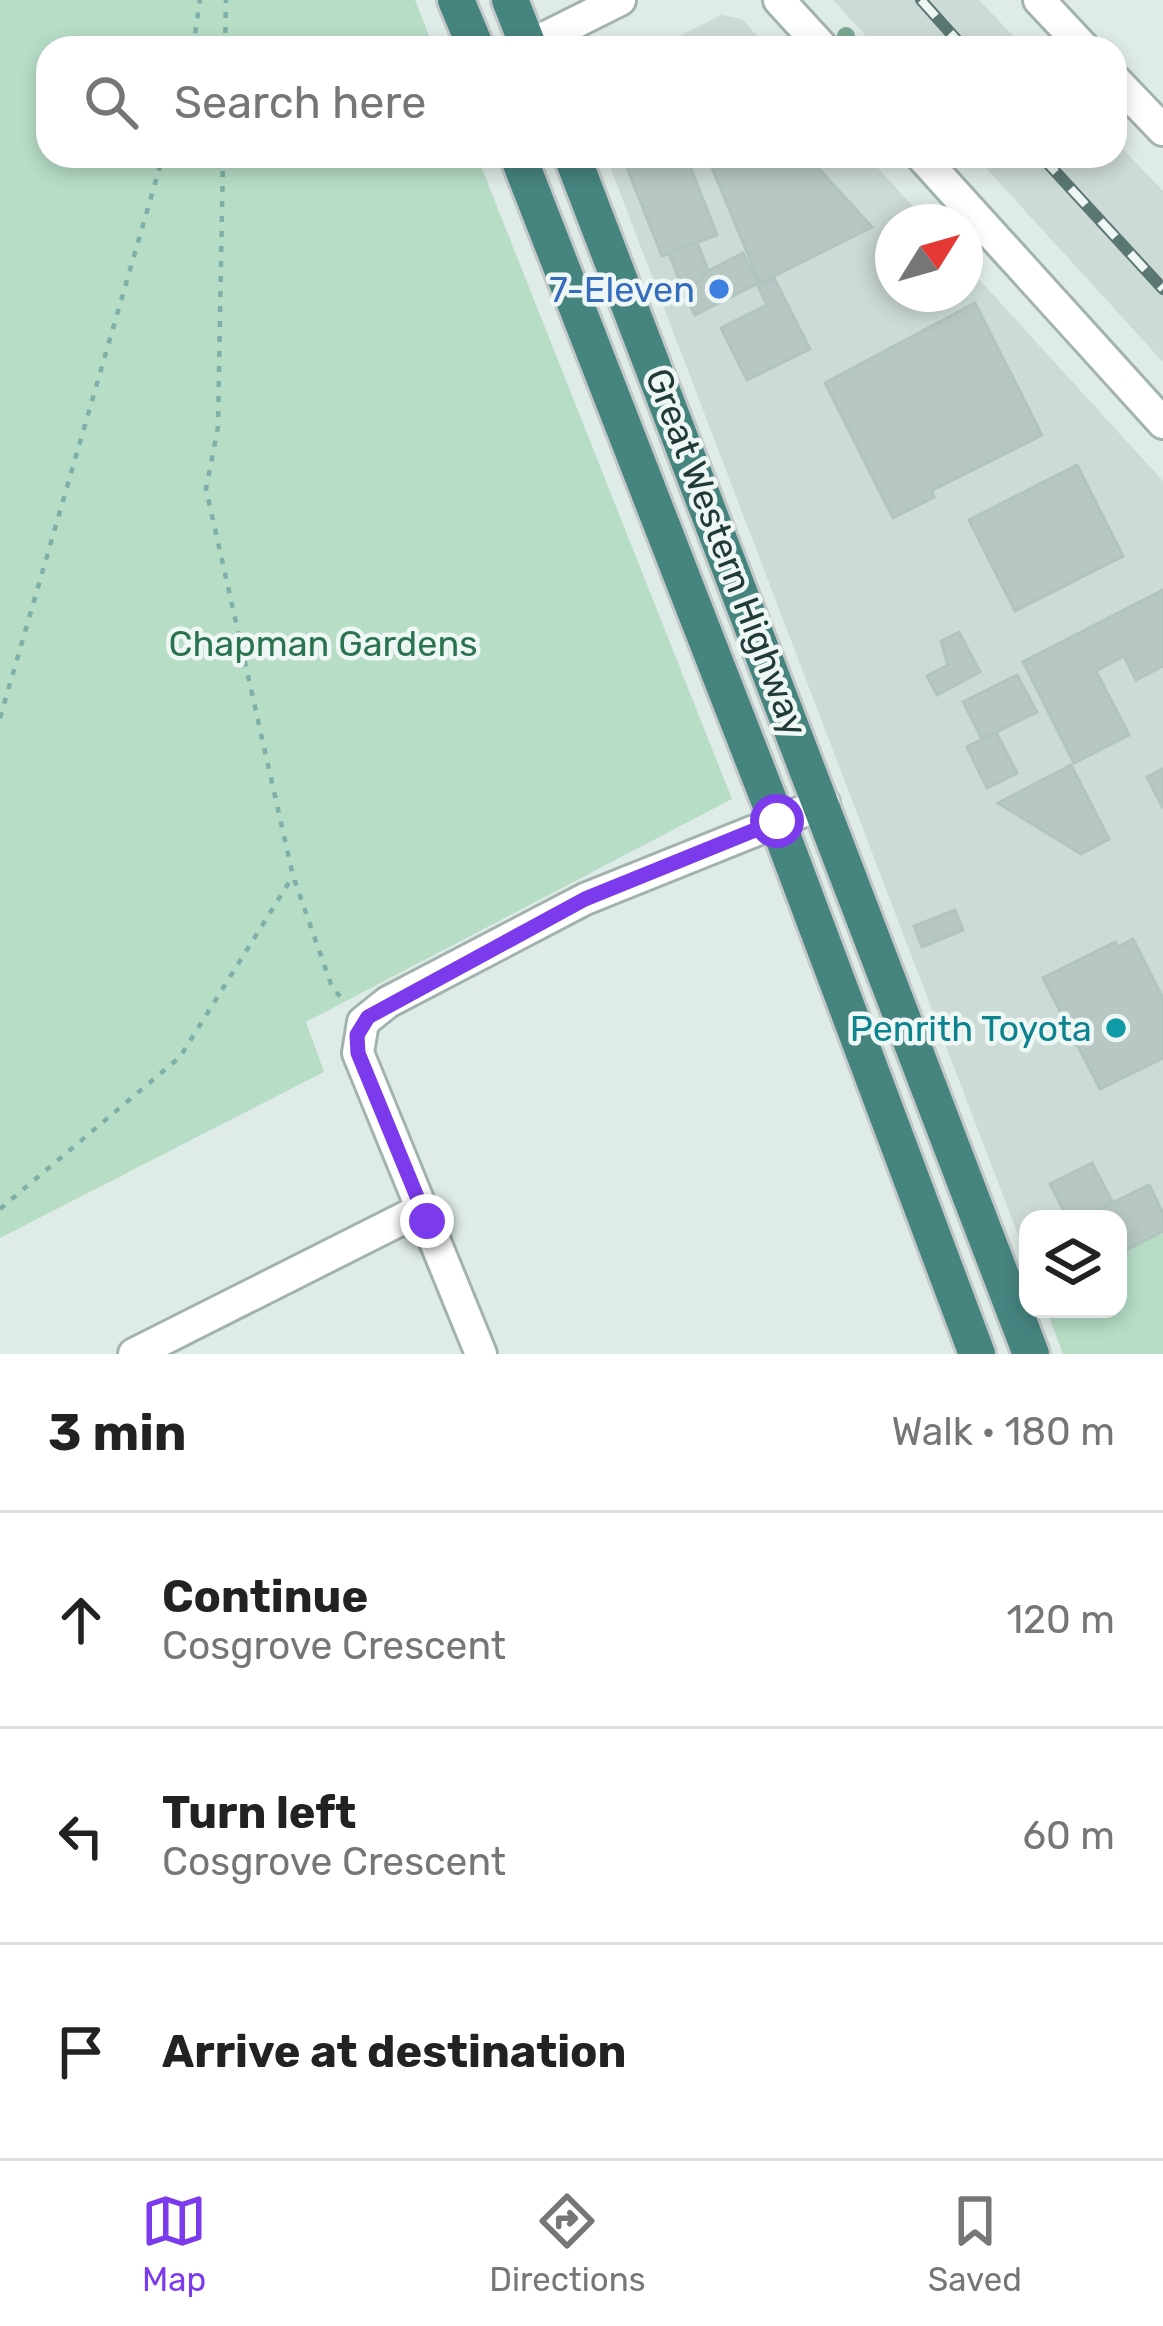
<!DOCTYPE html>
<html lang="en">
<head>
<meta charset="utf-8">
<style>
	body { margin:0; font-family:Rubik,sans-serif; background:#f2f2f2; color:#222 }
	.controls { position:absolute; right:36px; bottom:36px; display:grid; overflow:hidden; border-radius:24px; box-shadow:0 6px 18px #0003 }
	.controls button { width:108px; height:108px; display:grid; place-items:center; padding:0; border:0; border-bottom:3px solid #e0e0e0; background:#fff; color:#222; font:60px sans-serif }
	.compass { position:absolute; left:875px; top:204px; width:108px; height:108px; border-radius:50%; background:#fff; box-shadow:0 6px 18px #0003; rotate:53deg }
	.stop { position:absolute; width:36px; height:36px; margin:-27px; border:9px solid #7c3aed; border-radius:50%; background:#fff }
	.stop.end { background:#7c3aed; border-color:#fff; box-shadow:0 3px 12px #0008 }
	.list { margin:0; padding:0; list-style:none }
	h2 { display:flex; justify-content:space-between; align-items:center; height:156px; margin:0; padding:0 48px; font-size:51px }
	h2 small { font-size:39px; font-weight:400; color:#767676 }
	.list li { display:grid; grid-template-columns:78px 1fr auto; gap:36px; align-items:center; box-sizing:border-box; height:216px; padding:0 48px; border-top:3px solid #e0e0e0 }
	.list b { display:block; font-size:45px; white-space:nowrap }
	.list p { margin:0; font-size:39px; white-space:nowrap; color:#767676 }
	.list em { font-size:39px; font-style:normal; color:#767676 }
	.icon { flex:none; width:66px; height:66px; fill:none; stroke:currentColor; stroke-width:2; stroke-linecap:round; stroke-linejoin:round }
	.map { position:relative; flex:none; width:1163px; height:1354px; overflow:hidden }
	.search { position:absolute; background:#fff; box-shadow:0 6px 18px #0003; left:36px; right:36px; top:36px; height:132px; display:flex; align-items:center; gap:30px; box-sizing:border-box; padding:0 42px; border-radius:36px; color:#767676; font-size:45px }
	.sheet { height:804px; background:#fff }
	nav { display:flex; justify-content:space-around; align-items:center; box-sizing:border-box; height:168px; border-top:3px solid #e0e0e0; background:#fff; font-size:33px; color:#767676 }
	nav a { display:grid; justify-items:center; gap:6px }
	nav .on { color:#7c3aed }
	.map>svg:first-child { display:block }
	.built { fill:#cddbd7 }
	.green { fill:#b7ddc7 }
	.building { fill:#b7c8c4; stroke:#b1c4c0; stroke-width:3 }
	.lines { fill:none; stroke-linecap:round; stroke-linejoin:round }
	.minor-casing { stroke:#a2b3af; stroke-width:36 }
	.trunk-casing { stroke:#c1c8c7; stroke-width:42 }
	.path { stroke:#7eafa8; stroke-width:4.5; stroke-dasharray:6 9; stroke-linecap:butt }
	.minor { stroke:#fff; stroke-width:30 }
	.trunk { stroke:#468480; stroke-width:36 }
	.rail-casing { stroke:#5a7774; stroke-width:12 }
	.rail { stroke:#eff7f5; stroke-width:8; stroke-dasharray:22; stroke-linecap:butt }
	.tree { fill:#7ba994 }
	.route { stroke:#7c3aed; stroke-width:15 }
	.shop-dot { fill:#3f7fe0; stroke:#eff7f5; stroke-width:4.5 }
	.culture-dot { fill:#0f9aa8; stroke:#eff7f5; stroke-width:4.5 }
	.labels { text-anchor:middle; stroke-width:9; stroke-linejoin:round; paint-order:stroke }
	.shop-label { font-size:36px; fill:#366cbe; stroke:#eff7f5; text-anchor:end }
	.street-label { font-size:36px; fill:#203b38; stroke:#eff7f5 }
	.park-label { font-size:36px; fill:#297351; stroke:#eff7f5 }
	.culture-label { font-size:36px; fill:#0d838f; stroke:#eff7f5; text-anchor:end }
</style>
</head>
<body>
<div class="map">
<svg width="1163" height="1354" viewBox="0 0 1163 1354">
	<rect width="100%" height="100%" fill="#dfebe7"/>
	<g class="built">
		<polygon points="833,0 979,0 1025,48 877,48"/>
		<polygon points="721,15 742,19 768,48 656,48"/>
		<polygon points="1115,141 1163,191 1163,362 975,156 1115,156"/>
		<polygon points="606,156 867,156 927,222 893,222 893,294 965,294 965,264 1163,481 1163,1227 1118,1219 1028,1219 1028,1261"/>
	</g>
	<g class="green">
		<polygon points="0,0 415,0 434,48 48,48 48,156 477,156 732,799 306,1022 324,1072 0,1238"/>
		<polygon points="1163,1227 1163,1354 1063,1354 1046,1309 1118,1309 1118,1249"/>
	</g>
	<g class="building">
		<polygon points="649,156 686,156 717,235 662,256 626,165"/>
		<polygon points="707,156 807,156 872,227 760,283"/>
		<polygon points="697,242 710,275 685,296 669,253"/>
		<polygon points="743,253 758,283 695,315 685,296 708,271"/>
		<polygon points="774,278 810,349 747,380 721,328 767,305 758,286"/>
		<polygon points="975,303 1042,435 931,491 934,497 893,518 825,383"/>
		<polygon points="1077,465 1123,556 1015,611 969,520"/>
		<polygon points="1163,590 1163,666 1136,680 1124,656 1096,671 1129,735 1074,763 1023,662"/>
		<polygon points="959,632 980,672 937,695 927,676 948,665 941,641"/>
		<polygon points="1017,675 1037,712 982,739 963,702"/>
		<polygon points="996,732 1017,773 987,788 967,747"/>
		<polygon points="1071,765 1109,839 1081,854 998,803"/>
		<polygon points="1163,769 1163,808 1147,777"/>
		<polygon points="955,910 963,930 922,947 914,926"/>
		<polygon points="1133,939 1163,998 1163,1058 1100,1089 1043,978 1115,942 1118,947"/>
		<polygon points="1092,1163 1113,1203 1084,1219 1068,1219 1050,1184"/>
		<polygon points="1149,1185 1163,1213 1163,1231 1118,1254 1118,1219 1083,1217"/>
	</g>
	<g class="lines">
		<g class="minor-casing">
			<g id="minor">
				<polyline points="779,0 823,48"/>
				<polyline points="1039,0 1084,48"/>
				<polyline points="524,48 620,0"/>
				<polyline points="1115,80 1163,130"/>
				<polyline points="921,156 1163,423"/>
				<polyline points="134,1354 422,1209"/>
				<polyline points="481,1354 358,1053 363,1022 388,1002 585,899 824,803"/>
			</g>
		</g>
		<g class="trunk-casing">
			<g id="trunk">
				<polyline points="456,0 476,48"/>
				<polyline points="510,0 529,48"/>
				<polyline points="518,156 777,821 977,1354"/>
				<polyline points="572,156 1031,1354"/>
			</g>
		</g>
		<g class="path">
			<polyline points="193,48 200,0"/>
			<polyline points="225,48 226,0"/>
			<polyline points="223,156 218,427 206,489 293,876 332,987 345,1002"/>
			<polyline points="0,718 163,156"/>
			<polyline points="0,1209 180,1057 293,876"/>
		</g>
		<use href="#minor" class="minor"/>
		<use href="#trunk" class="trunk"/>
		<g class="rail-casing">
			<g id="rail">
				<polyline points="921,0 964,48"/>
				<polyline points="1041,156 1163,289"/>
			</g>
		</g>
		<use href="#rail" class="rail"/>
	</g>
	<circle class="tree" cx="846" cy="36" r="9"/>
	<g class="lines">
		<polyline class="route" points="427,1221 358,1053 357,1035 368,1017 585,899 777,821"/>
	</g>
	<circle class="shop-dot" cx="719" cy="289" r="12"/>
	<circle class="culture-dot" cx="1116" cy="1028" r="12"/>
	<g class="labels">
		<g class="shop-label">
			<text x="695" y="302">7-Eleven</text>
		</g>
		<g class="street-label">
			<text transform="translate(727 552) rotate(69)" y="13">Great Western Highway</text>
		</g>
		<g class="park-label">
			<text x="323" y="656">Chapman Gardens</text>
		</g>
		<g class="culture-label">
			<text x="1092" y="1041">Penrith Toyota</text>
		</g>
	</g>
</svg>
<div class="controls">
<button><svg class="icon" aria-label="layers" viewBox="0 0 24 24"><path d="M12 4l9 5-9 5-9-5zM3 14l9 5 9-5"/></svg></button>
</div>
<svg class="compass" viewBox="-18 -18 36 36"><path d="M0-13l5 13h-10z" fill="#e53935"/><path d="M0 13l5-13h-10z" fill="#767676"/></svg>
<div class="stop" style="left:777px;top:821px"></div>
<div class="stop end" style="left:427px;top:1221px"></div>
<div class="search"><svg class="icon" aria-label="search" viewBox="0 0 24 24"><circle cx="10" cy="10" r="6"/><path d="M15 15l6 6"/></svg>Search here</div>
</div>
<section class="sheet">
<h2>3 min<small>Walk · 180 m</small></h2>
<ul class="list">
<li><svg class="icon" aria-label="ahead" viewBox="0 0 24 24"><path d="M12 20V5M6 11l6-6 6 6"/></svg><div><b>Continue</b><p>Cosgrove Crescent</p></div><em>120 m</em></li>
<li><svg class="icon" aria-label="left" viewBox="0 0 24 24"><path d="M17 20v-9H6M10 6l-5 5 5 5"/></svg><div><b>Turn left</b><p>Cosgrove Crescent</p></div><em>60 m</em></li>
<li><svg class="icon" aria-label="arrive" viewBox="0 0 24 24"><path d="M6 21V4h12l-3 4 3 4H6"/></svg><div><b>Arrive at destination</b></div></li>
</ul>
</section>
<nav>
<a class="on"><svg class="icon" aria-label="map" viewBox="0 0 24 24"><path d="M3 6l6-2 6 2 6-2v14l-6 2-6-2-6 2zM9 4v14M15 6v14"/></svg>Map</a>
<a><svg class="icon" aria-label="directions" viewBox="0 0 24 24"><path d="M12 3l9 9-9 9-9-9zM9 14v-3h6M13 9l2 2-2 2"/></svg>Directions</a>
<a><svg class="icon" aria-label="saved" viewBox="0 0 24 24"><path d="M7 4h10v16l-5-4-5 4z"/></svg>Saved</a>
</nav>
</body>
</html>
